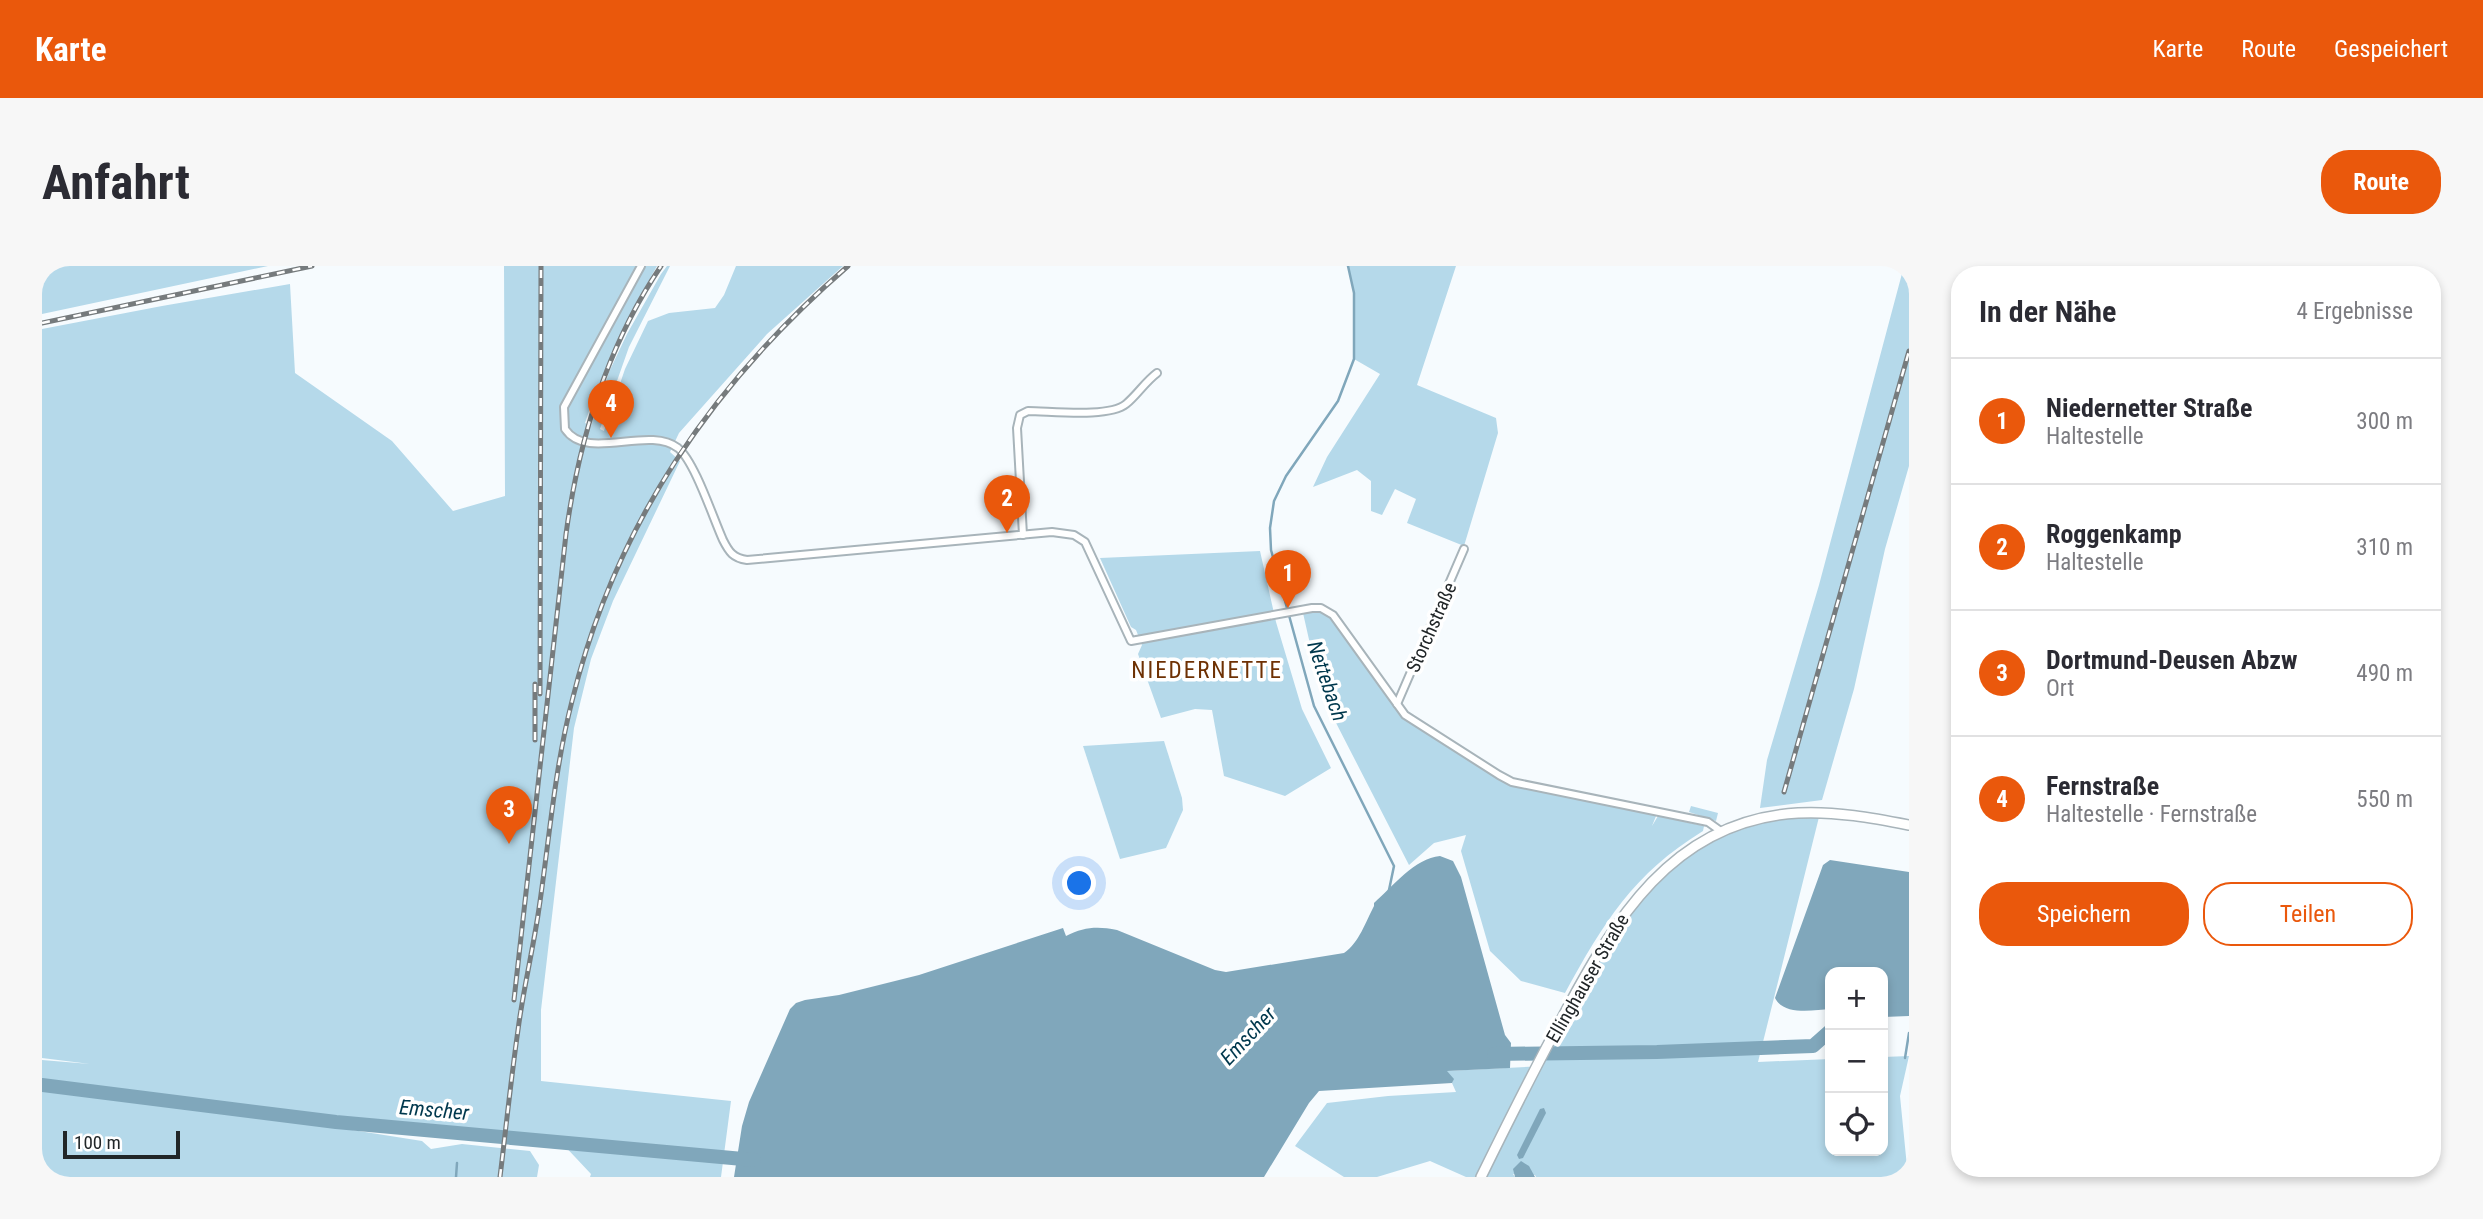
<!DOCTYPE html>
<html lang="de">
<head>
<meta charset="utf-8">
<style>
	body { margin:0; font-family:"Roboto Condensed",sans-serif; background:#f7f7f7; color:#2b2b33 }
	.controls { position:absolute; right:21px; bottom:21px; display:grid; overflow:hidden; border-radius:14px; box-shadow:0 4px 10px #0003 }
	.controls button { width:63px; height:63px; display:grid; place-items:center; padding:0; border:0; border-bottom:2px solid #e1e1e2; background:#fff; color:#2b2b33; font:35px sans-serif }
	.scale { position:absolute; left:21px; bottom:18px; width:117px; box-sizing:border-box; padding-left:7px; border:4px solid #212628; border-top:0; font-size:19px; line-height:24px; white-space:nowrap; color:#212628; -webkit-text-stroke:5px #fff; paint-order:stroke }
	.you { position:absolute; left:1038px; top:618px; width:24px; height:24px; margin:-18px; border:5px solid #fff; border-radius:50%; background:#1a73e8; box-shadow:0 0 0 10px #1a73e833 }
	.badge { display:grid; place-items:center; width:46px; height:46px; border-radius:50%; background:#ea580c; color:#fff; font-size:23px; font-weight:700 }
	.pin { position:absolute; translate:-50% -58px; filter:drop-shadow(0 2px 4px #0008) }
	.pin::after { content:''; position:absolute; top:37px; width:24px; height:21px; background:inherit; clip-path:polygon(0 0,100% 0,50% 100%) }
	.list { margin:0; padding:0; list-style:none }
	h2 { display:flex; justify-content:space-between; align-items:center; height:91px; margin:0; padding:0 28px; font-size:30px }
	h2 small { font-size:23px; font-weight:400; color:#7c7c81 }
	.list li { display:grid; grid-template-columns:46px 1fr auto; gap:21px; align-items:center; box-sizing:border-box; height:126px; padding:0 28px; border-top:2px solid #e1e1e2 }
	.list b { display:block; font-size:26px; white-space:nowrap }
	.list p { margin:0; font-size:23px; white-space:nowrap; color:#7c7c81 }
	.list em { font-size:23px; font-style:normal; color:#7c7c81 }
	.actions { display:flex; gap:14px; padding:21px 28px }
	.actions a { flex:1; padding:16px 0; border:2px solid #ea580c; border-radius:28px; text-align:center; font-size:24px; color:#ea580c }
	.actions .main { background:#ea580c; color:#fff }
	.icon { flex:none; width:38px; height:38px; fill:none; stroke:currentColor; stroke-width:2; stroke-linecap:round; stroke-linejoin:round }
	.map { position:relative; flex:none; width:1867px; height:911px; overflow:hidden; border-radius:28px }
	header { display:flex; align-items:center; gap:42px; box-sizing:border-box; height:98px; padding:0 35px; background:#ea580c; color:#fff }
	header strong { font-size:33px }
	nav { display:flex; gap:38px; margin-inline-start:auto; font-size:24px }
	.intro { display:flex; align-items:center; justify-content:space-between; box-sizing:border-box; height:168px; padding:0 42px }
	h1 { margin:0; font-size:49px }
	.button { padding:18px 32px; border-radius:28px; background:#ea580c; color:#fff; font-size:24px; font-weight:700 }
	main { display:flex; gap:42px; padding:0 42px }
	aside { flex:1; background:#fff; border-radius:28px; box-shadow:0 4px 10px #0003 }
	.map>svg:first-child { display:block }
	.green { fill:#b5d9ea }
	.water { fill:#80a7bb }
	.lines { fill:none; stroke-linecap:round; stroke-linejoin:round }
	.stream { stroke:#80a7bb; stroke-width:2.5 }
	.river { stroke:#80a7bb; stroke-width:14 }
	.street-casing { stroke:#a8b4ba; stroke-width:10 }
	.secondary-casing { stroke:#a8b4ba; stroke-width:12 }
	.street { stroke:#fff; stroke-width:6 }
	.secondary { stroke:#fff; stroke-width:9 }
	.rail-casing { stroke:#767b7d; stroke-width:5 }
	.rail { stroke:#fff; stroke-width:2.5; stroke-dasharray:8; stroke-linecap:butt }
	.labels { text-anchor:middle; stroke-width:7; stroke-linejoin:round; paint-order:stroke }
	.street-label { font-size:19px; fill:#212628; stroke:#fff }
	.water-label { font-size:21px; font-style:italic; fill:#00384d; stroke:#fff }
	.quarter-label { font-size:23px; letter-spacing:2px; fill:#6e3104; stroke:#fff }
</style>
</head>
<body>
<header>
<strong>Karte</strong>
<nav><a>Karte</a><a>Route</a><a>Gespeichert</a></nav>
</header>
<div class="intro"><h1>Anfahrt</h1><a class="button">Route</a></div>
<main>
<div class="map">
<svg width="1867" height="911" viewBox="0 0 1867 911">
	<rect width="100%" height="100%" fill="#f6fbfe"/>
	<g class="green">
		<polygon points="0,0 226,0 0,48"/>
		<path d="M462,0H615C585,54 563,99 543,157L549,160L567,106L585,68L619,8L625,0H628L587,81L558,163L562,165L583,103L606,55L627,47L673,42L682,29L694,0H801L725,68L637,167L628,186L638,195L571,335L549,393L532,462L499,744V815L689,835L679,911H548L549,908L518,875L408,860L120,834L380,875L389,883L420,878L488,885L497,899L495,911H0V794L48,798L0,792V63L120,40L248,18L253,107L350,175L411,245L463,230Z"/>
		<polygon points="1306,0 1414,0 1375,119 1454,152 1456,167 1422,280 1365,257 1374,233 1353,223 1340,249 1329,245 1329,215 1315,204 1271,221 1285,191 1338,108 1312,93 1312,27"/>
		<polygon points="1862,0 1867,0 1867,200 1843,283 1812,423 1780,534 1718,542 1725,494 1777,319"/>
		<polygon points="1218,285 1234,356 1260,443 1289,502 1243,530 1182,510 1170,444 1153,443 1119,452 1096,388 1100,379 1094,364 1089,361 1058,292"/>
		<path d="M1270,342L1291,349L1363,449L1470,516L1616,545L1610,560L1616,550L1662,560L1661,565C1591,608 1562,656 1523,727L1479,715L1448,685L1419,585L1424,569L1392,577L1367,599L1292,453L1275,409L1261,347Z"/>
		<polygon points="1122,475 1140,532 1141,544 1124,582 1078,593 1041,480"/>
		<polygon points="1649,540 1676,547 1674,555 1647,546"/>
		<polygon points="1778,547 1716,796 1788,793 1788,885 1841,885 1841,791 1867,790 1858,830 1866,911 1494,911 1493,909 1471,908 1473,911 1424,911 1388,895 1335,911 1302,911 1253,880 1285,837 1346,830 1414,826 1410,817 1411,813 1404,805 1501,800 1515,762 1527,759 1533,728 1589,639 1645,586 1714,555"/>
	</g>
	<g class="water">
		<path d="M1398,590L1411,595L1419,611L1463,769L1469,777L1468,802L1405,805L1412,813L1410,817L1277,825L1267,837L1222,911H692L700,860L707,836L748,743L754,737L763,734L797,729L877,709L1021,662L1024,670C1042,661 1055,660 1075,664L1173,704L1184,706L1302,687C1317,677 1324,655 1332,640V637C1350,621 1373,592 1398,590Z"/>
		<path d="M1788,594L1867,606V739L1841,740V706H1788V743C1772,744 1742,750 1733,732L1781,599Z"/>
		<polygon points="1502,842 1504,847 1481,892 1477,893 1475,889 1498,843"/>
		<polygon points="1479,895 1487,900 1493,911 1473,911 1471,903"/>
	</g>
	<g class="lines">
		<g class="stream">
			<polyline points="1306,0 1312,27 1312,93 1296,135 1244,210 1232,235 1228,262 1229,284 1272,440 1352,600 1347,624"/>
			<polyline points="1863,792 1867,767"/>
			<polyline points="414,911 415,897"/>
		</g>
		<g class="river">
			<polyline points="1841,744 1867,743"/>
			<polyline points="1452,788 1615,786 1771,780 1788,765"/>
			<polyline points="0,819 294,856 712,894"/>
		</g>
		<g class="street-casing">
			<g id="street">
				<path d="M599,0L522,141L523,163C545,196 606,159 636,182C653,196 671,252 681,274C687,286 691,292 705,294L1010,266L1032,269L1043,276L1089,375L1270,342H1279L1291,349L1363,449L1457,509L1470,516L1666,556L1680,566"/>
				<path d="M981,269L975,162L978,149L986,145C1009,145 1067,152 1084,138C1095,129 1103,116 1115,107"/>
				<polyline points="1355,438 1422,283"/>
			</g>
		</g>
		<g class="secondary-casing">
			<path id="secondary" d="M1439,911C1465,858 1491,806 1519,754C1571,656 1630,554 1756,547C1793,545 1831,552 1867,559"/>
		</g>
		<use href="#street" class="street"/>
		<use href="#secondary" class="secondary"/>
		<g class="rail-casing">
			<g id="rail">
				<polyline points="0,57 270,0"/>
				<polyline points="493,418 493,474"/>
				<polyline points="498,428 499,0"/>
				<polyline points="1742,526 1867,85"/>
				<path d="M472,734L524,268C537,173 565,80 619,0"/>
				<path d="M458,911C464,862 469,813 476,764C481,725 490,688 496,649C507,578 512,505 530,435C573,259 670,118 806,0"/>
			</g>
		</g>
		<use href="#rail" class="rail"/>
	</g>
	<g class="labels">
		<g class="street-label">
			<text transform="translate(1389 361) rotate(-66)" y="7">Storchstraße</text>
			<text transform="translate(1545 712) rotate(-60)" y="7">Ellinghauser Straße</text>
		</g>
		<g class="water-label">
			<text transform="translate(1285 415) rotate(71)" y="7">Nettebach</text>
			<text transform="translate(1206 770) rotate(-47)" y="7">Emscher</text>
			<text transform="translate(392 844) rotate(5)" y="7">Emscher</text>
		</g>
		<g class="quarter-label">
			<text x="1165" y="412">NIEDERNETTE</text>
		</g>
	</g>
</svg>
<div class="controls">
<button>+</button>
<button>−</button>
<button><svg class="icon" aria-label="locate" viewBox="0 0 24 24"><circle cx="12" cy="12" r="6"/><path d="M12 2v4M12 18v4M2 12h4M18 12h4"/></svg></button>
</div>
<div class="scale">100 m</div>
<div class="you"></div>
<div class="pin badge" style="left:1246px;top:342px">1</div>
<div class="pin badge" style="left:965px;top:267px">2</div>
<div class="pin badge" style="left:467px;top:578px">3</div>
<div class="pin badge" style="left:569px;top:172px">4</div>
</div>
<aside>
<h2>In der Nähe<small>4 Ergebnisse</small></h2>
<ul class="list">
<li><span class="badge">1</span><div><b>Niedernetter Straße</b><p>Haltestelle</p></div><em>300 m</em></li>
<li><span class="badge">2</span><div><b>Roggenkamp</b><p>Haltestelle</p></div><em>310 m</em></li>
<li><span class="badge">3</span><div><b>Dortmund-Deusen Abzw</b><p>Ort</p></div><em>490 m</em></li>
<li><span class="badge">4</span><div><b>Fernstraße</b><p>Haltestelle · Fernstraße</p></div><em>550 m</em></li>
</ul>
<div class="actions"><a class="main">Speichern</a><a>Teilen</a></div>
</aside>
</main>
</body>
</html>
